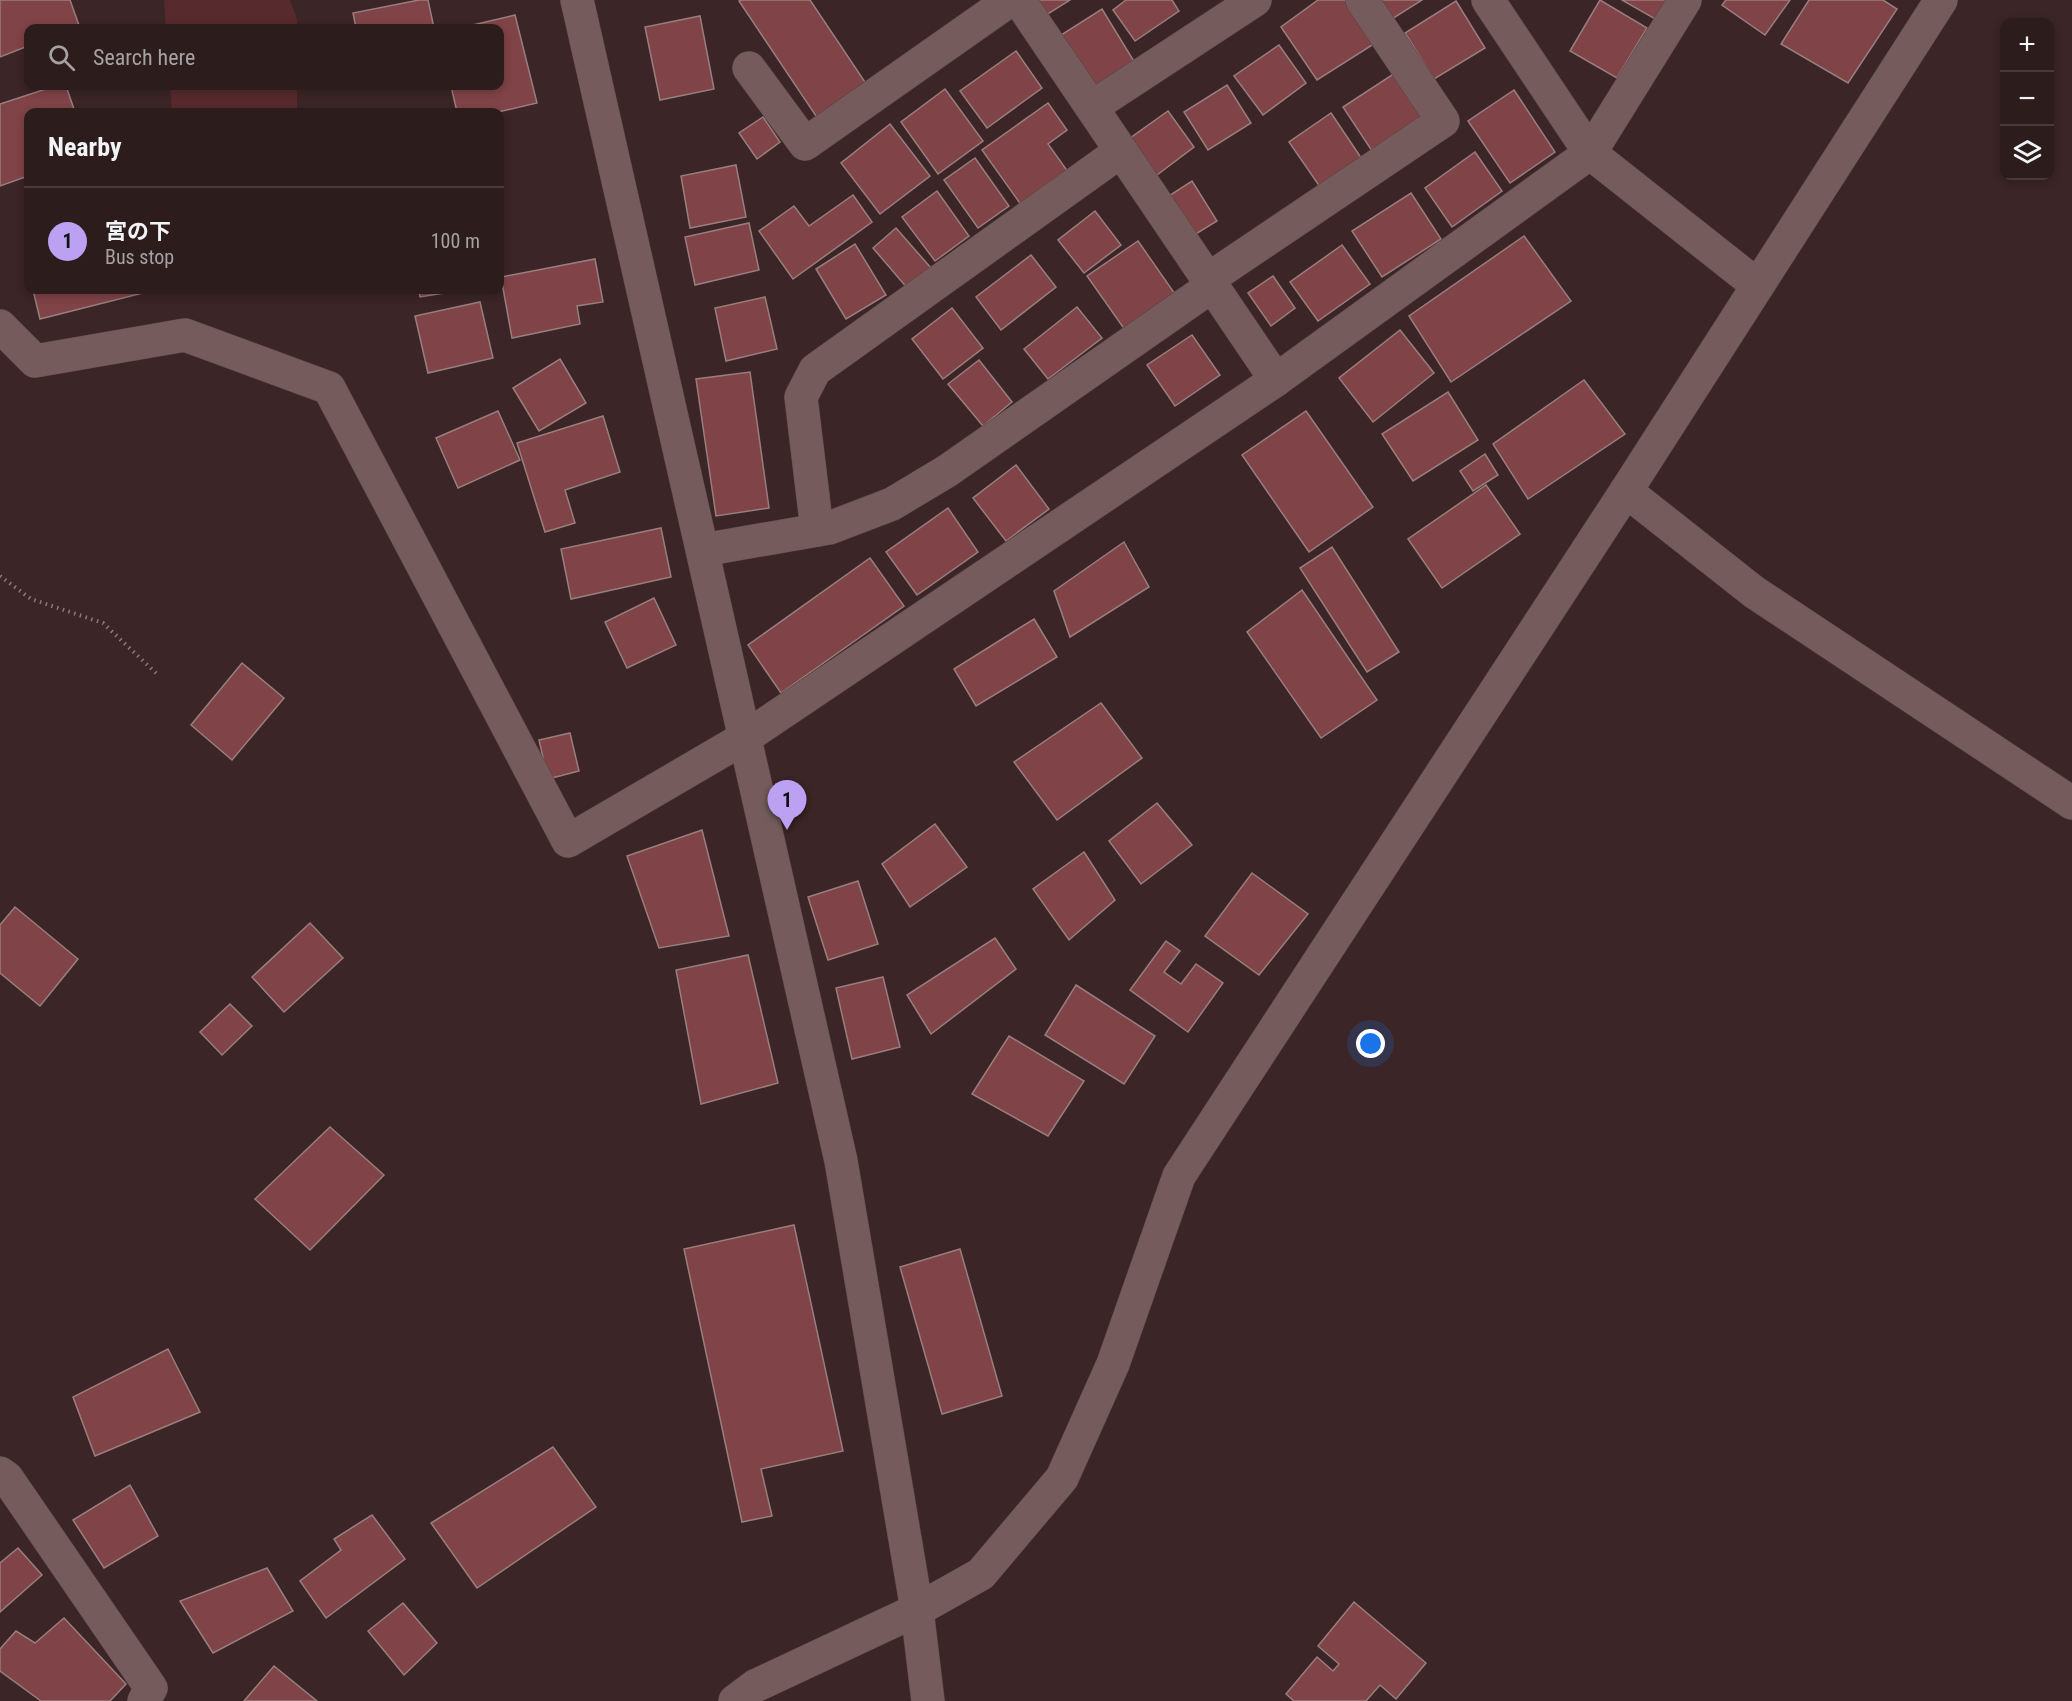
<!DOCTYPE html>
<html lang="en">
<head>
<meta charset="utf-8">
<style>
	body { margin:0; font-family:"Roboto Condensed","Noto Sans JP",sans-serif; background:#342525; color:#f1f3f6 }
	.controls { position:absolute; right:18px; top:18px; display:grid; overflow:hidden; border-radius:12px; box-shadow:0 3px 9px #0003 }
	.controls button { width:54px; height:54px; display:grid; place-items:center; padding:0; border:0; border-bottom:2px solid #483a3b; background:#2c1c1c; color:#f1f3f6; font:30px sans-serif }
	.you { position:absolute; left:1371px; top:1044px; width:21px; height:21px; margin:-15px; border:4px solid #fff; border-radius:50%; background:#1a73e8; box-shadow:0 0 0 9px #1a73e833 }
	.badge { display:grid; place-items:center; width:39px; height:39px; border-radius:50%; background:#bca0f2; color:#111; font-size:20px; font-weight:700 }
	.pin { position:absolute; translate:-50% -50px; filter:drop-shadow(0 2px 3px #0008) }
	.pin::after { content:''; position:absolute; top:32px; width:21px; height:18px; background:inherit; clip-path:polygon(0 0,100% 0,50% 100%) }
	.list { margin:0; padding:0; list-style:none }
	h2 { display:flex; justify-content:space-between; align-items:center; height:78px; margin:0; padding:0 24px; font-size:26px }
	h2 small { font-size:20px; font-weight:400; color:#a6a1a3 }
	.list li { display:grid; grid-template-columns:39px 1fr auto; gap:18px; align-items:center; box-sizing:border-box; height:108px; padding:0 24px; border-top:2px solid #483a3b }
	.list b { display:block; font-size:22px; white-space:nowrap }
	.list p { margin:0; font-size:20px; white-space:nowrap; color:#a6a1a3 }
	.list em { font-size:20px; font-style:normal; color:#a6a1a3 }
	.icon { flex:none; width:33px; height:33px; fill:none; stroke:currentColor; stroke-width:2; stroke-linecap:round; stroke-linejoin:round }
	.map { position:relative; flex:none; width:2072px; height:1701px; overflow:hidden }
	.search { position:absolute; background:#2c1c1c; box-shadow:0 3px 9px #0003; left:24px; top:24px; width:480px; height:66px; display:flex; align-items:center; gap:15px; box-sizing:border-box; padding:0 21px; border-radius:12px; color:#a6a1a3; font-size:22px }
	.panel { position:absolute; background:#2c1c1c; box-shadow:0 3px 9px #0003; left:24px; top:108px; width:480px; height:186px; border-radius:12px }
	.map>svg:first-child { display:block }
	.green { fill:#572a2d }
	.building { fill:#804347; stroke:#997e7e; stroke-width:1.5 }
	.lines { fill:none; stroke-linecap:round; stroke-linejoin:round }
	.minor-casing { stroke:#564444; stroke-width:34 }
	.tertiary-casing { stroke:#564444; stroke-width:34 }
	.path { stroke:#8c7a7a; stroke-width:4; stroke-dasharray:1.5 4.5; stroke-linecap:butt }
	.minor { stroke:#755b5c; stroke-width:33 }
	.tertiary { stroke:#755b5c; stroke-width:33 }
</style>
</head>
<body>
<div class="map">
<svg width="2072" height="1701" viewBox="0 0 2072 1701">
	<rect width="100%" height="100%" fill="#3b2526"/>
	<g class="green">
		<polygon points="164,0 290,0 297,19 297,28 166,28"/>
		<polygon points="170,86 297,86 297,107 295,112 172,112"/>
	</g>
	<g class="building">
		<polygon points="0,0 70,0 80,28 28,28 28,46 0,57"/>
		<polygon points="419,0 428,0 434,28 356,28 353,13"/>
		<polygon points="741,0 810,0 867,85 818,119 739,1"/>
		<polygon points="1032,0 1070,0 1043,17"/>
		<polygon points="1126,0 1172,0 1179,11 1135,41 1113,10"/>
		<polygon points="1318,0 1350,0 1377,42 1317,80 1281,27"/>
		<polygon points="1380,0 1422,0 1392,19"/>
		<polygon points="1600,0 1647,28 1617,78 1570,51"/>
		<polygon points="1622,0 1668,0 1657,20"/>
		<polygon points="1726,0 1790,0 1765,35 1722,5"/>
		<polygon points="1809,0 1883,0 1897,9 1848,83 1781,44"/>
		<polygon points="1456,1 1485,48 1434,79 1405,33"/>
		<polygon points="1102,9 1135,63 1091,90 1058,37"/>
		<polygon points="515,15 537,103 498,112 457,112 451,86 500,86 500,28 460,28"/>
		<polygon points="700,16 714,89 660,100 645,27"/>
		<polygon points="1279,45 1306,83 1263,115 1234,76"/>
		<polygon points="1016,51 1042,88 987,128 960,91"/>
		<polygon points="1398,71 1429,117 1374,154 1343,107"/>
		<polygon points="1227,85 1251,123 1208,150 1184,112"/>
		<polygon points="55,86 66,86 75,112 28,112 28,176 0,186 0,104"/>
		<polygon points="945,89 983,141 938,174 901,122"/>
		<polygon points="1514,90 1555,152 1510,183 1468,121"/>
		<polygon points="1048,103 1067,130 1048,144 1071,176 1024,209 982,150"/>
		<polygon points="1168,111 1194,147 1153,178 1126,141"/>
		<polygon points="1331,113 1362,159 1320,187 1289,142"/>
		<polygon points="763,117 780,142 757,159 739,133"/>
		<polygon points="890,124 930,176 880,214 841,163"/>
		<polygon points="1475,152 1502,191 1452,227 1425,188"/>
		<polygon points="975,158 1009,206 978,228 944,180"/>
		<polygon points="736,165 746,217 690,228 681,176"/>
		<polygon points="1192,181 1217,221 1186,240 1161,201"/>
		<polygon points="937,191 969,236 935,261 902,217"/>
		<polygon points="1411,193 1441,239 1382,277 1352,231"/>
		<polygon points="853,195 872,222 793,279 759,231 794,206 809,226"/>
		<polygon points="1095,211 1121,245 1084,273 1058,240"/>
		<polygon points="749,223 759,270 695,285 685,237"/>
		<polygon points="896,228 931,268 908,289 873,248"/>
		<polygon points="1524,236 1571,301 1451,382 1409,316"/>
		<polygon points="1138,241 1175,294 1125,330 1087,276"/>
		<polygon points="855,244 886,295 846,319 816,269"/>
		<polygon points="1342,245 1370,284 1318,321 1290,282"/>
		<polygon points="1031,255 1056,287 1001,330 976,297"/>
		<polygon points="595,259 603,302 577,306 580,324 512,338 501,277"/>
		<polygon points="1273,276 1295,308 1271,326 1248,293"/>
		<polygon points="33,290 143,290 143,293 40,319"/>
		<polygon points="419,290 463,290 420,297"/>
		<polygon points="765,297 777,349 726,361 715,308"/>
		<polygon points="480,302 493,358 428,373 415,316"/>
		<polygon points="1077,307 1102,338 1048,379 1024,349"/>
		<polygon points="952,308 983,348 943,379 912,339"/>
		<polygon points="1400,330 1434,373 1373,422 1339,378"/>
		<polygon points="1192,335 1220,375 1175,406 1147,365"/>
		<polygon points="560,359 586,403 539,431 513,388"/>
		<polygon points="979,360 1012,402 983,426 948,384"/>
		<polygon points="750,372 769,508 716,516 696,379"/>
		<polygon points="1584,380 1625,434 1528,499 1493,444"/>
		<polygon points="1448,392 1478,440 1413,481 1382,434"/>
		<polygon points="498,411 520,460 458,488 436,438"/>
		<polygon points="1306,411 1373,507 1309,552 1242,455"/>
		<polygon points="603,416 620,472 565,490 575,523 545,532 517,443"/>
		<polygon points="1485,454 1498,475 1473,491 1460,471"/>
		<polygon points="1016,465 1049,509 1006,541 973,498"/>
		<polygon points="1486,485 1520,534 1442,588 1408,539"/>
		<polygon points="948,508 978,552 917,595 886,552"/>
		<polygon points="661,528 671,577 571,599 561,549"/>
		<polygon points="1124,542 1149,587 1070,637 1054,591"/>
		<polygon points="1332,547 1399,652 1367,672 1300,568"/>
		<polygon points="870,558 904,606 781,693 748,645"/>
		<polygon points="1302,590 1377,700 1321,738 1247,632"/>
		<polygon points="654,598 676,645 627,668 605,622"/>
		<polygon points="1034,619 1057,657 976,706 954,669"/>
		<polygon points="242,663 284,698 232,760 191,725"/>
		<polygon points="1101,703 1142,758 1057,820 1014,762"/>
		<polygon points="570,733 579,771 548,779 539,740"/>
		<polygon points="1157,803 1192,845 1141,884 1109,841"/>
		<polygon points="935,824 967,867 910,907 882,864"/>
		<polygon points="702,830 729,936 659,948 627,856"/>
		<polygon points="1084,852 1115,900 1069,940 1033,889"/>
		<polygon points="1252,873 1308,914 1259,975 1205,936"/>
		<polygon points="858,881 878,944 828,960 808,897"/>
		<polygon points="15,907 78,959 40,1006 0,973 0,925"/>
		<polygon points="310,923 343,958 284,1012 252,977"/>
		<polygon points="995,938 1016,969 931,1034 907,995"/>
		<polygon points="1166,941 1180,951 1164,972 1181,984 1196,964 1223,983 1188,1032 1130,990"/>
		<polygon points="748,955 778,1083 701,1104 676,970"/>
		<polygon points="883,977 900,1047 852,1059 836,988"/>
		<polygon points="1076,985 1155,1036 1124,1084 1045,1035"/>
		<polygon points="230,1004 252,1026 222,1055 200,1032"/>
		<polygon points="1009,1036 1084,1081 1048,1136 972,1094"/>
		<polygon points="330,1127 384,1175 310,1250 255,1199"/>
		<polygon points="794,1225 843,1451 761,1469 772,1516 742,1522 684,1249"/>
		<polygon points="960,1249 1002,1396 942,1414 900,1267"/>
		<polygon points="168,1349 200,1412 95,1456 73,1397"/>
		<polygon points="553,1447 596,1507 477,1588 431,1523"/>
		<polygon points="130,1485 158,1536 104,1568 73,1520"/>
		<polygon points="372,1515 405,1559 326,1618 300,1581 341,1550 334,1539"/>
		<polygon points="18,1548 42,1575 0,1612 0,1563"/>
		<polygon points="267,1568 293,1611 213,1653 180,1601"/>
		<polygon points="1354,1602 1426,1663 1396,1699 1380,1685 1366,1701 1294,1701 1286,1694 1317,1657 1333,1671 1339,1664 1318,1646"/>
		<polygon points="403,1603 437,1643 404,1675 368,1631"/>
		<polygon points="64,1618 126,1684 110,1701 41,1701 0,1671 0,1649 16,1631 35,1643"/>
		<polygon points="274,1666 317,1701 244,1701"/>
	</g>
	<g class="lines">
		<g class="minor-casing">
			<g id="minor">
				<polyline points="1019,0 1276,380"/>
				<polyline points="1488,0 1590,153 1757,285"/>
				<polyline points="749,68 805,144 1010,0"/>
				<polyline points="1092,107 1255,0"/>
				<polyline points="1207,280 1443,121 1362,0"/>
				<polyline points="0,326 35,361 185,335 329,388 568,841 746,737 1276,380 1590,153 1685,0"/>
				<polyline points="1626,491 1754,592 2072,803"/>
				<polyline points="817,530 801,397 815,370 1121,151"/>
				<polyline points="703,550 829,528 892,504 947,471 1212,286"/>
				<polyline points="0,1473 7,1478 151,1688 144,1701"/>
			</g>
		</g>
		<g class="tertiary-casing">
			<g id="tertiary">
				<polyline points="577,0 841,1161 917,1610 928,1701"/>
				<polyline points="735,1701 755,1686 917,1610 981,1574 1062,1478 1113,1364 1179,1176 1626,491 1941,0"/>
			</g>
		</g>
		<polyline class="path" points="0,576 31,599 103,623 158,675"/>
		<use href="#minor" class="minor"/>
		<use href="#tertiary" class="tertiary"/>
	</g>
</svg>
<div class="controls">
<button>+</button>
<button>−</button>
<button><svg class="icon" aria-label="layers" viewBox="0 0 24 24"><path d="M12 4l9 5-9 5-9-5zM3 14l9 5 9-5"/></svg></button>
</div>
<div class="you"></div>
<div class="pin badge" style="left:787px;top:830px">1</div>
<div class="search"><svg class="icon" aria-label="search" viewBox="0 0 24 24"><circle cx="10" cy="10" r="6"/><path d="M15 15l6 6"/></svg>Search here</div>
<section class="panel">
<h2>Nearby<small></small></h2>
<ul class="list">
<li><span class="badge">1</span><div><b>宮の下</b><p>Bus stop</p></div><em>100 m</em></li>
</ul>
</section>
</div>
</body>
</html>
